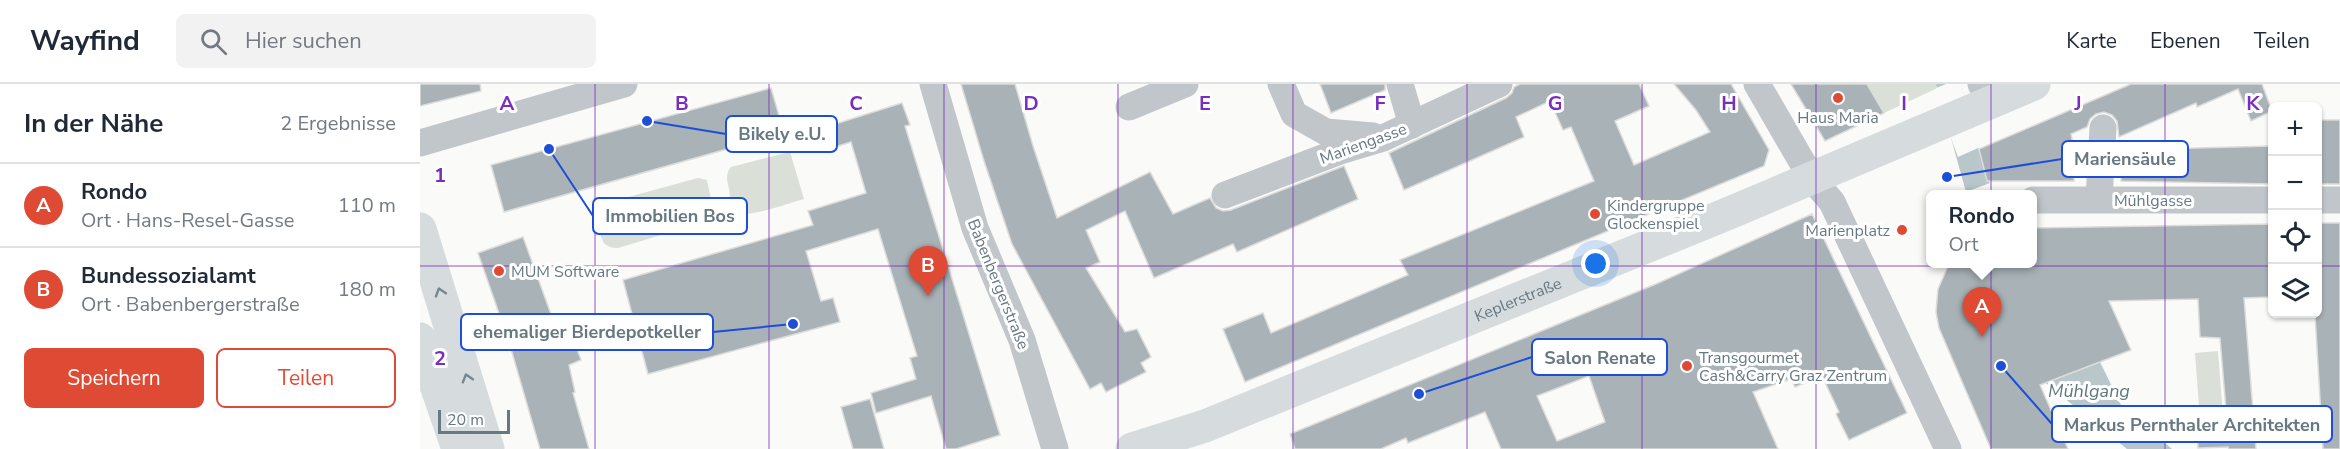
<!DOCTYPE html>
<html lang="de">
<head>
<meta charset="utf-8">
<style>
	body { margin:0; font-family:"Nunito Sans",sans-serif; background:#f2f2f3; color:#1f2937 }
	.controls { position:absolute; right:18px; top:18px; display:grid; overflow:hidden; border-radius:9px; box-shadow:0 2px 4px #0004 }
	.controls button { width:54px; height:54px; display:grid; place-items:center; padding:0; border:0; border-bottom:2px solid #e0e1e3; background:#fff; color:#1f2937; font:30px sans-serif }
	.scale { position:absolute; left:18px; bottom:15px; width:72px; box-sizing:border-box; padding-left:6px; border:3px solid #667882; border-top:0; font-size:16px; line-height:21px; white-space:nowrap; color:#667882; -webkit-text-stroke:4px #fff; paint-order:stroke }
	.you { position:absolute; left:1176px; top:180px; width:21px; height:21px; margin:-15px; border:4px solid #fff; border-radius:50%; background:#1a73e8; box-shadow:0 0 0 9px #1a73e833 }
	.badge { display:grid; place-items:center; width:39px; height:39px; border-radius:50%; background:#de4a34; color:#fff; font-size:20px; font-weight:700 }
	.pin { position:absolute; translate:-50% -50px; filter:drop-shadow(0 2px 3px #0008) }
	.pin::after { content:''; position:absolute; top:32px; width:21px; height:18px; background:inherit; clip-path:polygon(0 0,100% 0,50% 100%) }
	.popup { position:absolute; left:1506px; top:106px; width:111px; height:78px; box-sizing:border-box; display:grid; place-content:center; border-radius:9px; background:#fff; filter:drop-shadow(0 2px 4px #0005); font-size:20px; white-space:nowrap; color:#747a83 }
	.popup b { font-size:22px; color:#1f2937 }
	.popup::after { content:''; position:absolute; left:50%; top:100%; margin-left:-12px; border:12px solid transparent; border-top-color:#fff }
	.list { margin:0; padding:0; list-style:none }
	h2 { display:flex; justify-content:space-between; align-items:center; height:78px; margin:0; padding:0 24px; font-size:26px }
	h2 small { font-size:20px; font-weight:400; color:#747a83 }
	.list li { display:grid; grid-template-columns:39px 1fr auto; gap:18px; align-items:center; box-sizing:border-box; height:84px; padding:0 24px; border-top:2px solid #e0e1e3 }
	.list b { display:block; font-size:22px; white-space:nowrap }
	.list p { margin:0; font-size:20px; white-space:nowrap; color:#747a83 }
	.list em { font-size:20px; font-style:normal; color:#747a83 }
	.actions { display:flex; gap:12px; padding:18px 24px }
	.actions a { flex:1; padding:14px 0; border:2px solid #de4a34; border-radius:9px; text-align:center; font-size:21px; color:#de4a34 }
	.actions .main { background:#de4a34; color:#fff }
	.icon { flex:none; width:33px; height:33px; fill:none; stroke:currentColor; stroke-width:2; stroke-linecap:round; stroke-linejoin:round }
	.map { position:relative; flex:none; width:1920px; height:365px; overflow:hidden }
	header { display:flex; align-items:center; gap:36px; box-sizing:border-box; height:84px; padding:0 30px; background:#fff; border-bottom:2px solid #e0e1e3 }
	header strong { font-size:28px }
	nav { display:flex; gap:33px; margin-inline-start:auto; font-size:21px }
	.search { width:420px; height:54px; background:#f2f2f3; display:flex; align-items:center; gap:15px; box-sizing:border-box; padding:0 21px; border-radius:9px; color:#747a83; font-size:22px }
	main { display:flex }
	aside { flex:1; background:#fff }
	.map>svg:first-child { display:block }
	.green { fill:#dadfd7 }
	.water { fill:#b9c7ca }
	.pier { fill:#fafaf8 }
	.building { fill:#a8b2b7; stroke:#dcdcda; stroke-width:1.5; fill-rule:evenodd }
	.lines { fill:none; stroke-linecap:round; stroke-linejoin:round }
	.minor { stroke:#c1c6ca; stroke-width:27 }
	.major { stroke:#d6dcde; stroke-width:33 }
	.oneway { stroke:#778790 }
	.grid { fill:none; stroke:#7b2cbf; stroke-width:1.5; stroke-opacity:0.55 }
	.poi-dot { fill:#de4a34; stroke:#fff; stroke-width:2 }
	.labels { text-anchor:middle; stroke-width:6; stroke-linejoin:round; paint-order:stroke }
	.poi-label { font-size:16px; fill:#667882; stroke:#fff; text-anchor:start }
	.street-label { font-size:16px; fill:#667882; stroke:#fff }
	.water-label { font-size:18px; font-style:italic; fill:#60777c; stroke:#fff }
	.grid-label { font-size:20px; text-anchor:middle; font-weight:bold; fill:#7b2cbf; stroke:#fff; stroke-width:6; stroke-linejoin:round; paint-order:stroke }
	.leader { fill:none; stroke:#1d4ed8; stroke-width:2 }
	.callout-dot { fill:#1d4ed8; stroke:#fff; stroke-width:2 }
	.callout { fill:#fff; stroke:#1d4ed8; stroke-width:2 }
	.callout-label { font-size:18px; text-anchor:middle; font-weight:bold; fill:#667882 }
</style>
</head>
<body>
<header>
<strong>Wayfind</strong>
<div class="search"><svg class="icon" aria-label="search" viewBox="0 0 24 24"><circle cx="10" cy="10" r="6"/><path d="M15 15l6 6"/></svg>Hier suchen</div>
<nav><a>Karte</a><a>Ebenen</a><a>Teilen</a></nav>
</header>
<main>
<aside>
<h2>In der Nähe<small>2 Ergebnisse</small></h2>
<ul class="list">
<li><span class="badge">A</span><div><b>Rondo</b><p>Ort · Hans-Resel-Gasse</p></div><em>110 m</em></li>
<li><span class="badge">B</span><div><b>Bundessozialamt</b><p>Ort · Babenbergerstraße</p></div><em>180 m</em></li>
</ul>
<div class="actions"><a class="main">Speichern</a><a>Teilen</a></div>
</aside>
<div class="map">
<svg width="1920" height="365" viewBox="0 0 1920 365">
	<rect width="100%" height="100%" fill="#fafaf8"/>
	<g class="green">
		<polygon points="1447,0 1526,0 1464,29"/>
		<path d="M370,68L384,115C372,118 324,136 316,128C311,123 310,112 309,105C307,96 305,90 311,83Z"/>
		<path d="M278,94L287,96L294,129V133L291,136L198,164C192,164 188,163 184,159C179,151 173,128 179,121Z"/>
		<polygon points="1798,267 1803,333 1780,335 1775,269"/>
	</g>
	<g class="water">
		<polygon points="1516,0 1541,0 1567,96 1570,99 1546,108"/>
		<polygon points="1680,278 1702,323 1752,365 1707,365 1617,292 1636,291 1642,293"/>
	</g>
	<polygon class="pier" points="1526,0 1541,0 1557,53 1558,64 1538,73 1516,14 1516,4"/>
	<g class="building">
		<polygon points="0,0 60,0 61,7 0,22"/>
		<polygon points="541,0 595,0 613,62 637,134 730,88 753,130 790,114 796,124 803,127 811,126 924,82 938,115 817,168 813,160 734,194 705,127 666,146 680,178 666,184 705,248 717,245 731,273 721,279 726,288 686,308 681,299 670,305 592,160 564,77"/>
		<polygon points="900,0 965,0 965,6 911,29"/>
		<polygon points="1100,0 1219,0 1229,22 1195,37 1214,81 1290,48 1276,26 1254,0 1311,0 1349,66 1344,82 825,298 803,245 843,229 851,249 988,191 980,176 1174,97 1151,43 1143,46 1130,17 1096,33 1104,53 984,106 969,69 1086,14 1092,9 1094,3"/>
		<polygon points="1371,0 1447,0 1464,29 1405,57"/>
		<polygon points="1711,0 1842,0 1852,27 1831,37 1818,5 1777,23 1776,19 1699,53 1697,37 1692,31 1684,28 1676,30 1670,35 1667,43 1651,50 1654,66 1654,97 1567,97 1559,65"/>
		<polygon points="351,4 364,49 84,128 71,81"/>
		<polygon points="482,19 490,41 485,42 580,351 536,365 526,365 511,312 456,329 451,309 496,295 490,274 497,272 458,145 386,167 401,217 413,214 420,238 228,290 203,196 393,141 388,127 446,109 431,58 415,63 409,42"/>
		<rect x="1898" y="36" width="22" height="64"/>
		<polygon points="1852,62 1852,100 1701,97 1702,66"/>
		<path d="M1392,130L1487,329L1429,356L1416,330L1419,328L1402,292L1375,303L1371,295L1333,308L1358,365H1081L1065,328L988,359L986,354L961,365H875L870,350L1236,200ZM1169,292L1185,338L1137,357L1117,312Z"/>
		<polygon points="1898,139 1920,139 1920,365 1903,365 1895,230 1898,230"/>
		<polygon points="1852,140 1852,213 1824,214 1836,365 1809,365 1808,363 1778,364 1777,339 1807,337 1800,254 1780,253 1778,215 1689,217 1711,266 1620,301 1648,365 1571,365 1519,244 1516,228 1518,205 1529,180 1613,180 1613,144"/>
		<polygon points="103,153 141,258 154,257 161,276 149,281 155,308 153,309 169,365 120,365 89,258 58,169"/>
		<polygon points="450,315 464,365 433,365 421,323"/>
	</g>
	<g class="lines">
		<g class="minor">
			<polyline points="513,0 555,144 602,256 635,365"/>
			<polyline points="861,0 874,30 906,48 953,52"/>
			<polyline points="980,0 992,41"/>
			<polyline points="1337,0 1392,95 1412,118 1528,365"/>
			<polyline points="1561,0 1570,20"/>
			<polyline points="709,23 765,0"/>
			<polyline points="0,59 204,0"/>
			<polyline points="805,111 923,66 963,54 1079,0"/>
			<polyline points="1679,115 1683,44"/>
			<polyline points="1613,116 1852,116"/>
			<polyline points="1898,116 1920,116"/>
		</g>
		<g class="major">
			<polyline points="0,145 68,365"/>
			<polyline points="0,255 38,365"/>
			<path id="s1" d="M712,365L785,342L1307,130L1614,0"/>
		</g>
	</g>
	<defs><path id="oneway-chevron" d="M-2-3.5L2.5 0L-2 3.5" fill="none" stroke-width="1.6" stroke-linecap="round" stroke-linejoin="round" transform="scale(1.5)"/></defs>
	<g class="oneway">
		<use href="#oneway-chevron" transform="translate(20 208) rotate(-108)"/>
		<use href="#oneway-chevron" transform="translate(47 294) rotate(-107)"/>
	</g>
	<path class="grid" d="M175,0V365M349,0V365M524,0V365M698,0V365M873,0V365M1047,0V365M1222,0V365M1396,0V365M1571,0V365M1745,0V365M0,182H1852M1898,182H1920"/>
	<g class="poi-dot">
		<circle cx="1418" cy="14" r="6"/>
		<circle cx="1175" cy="130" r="6"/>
		<circle cx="1482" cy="146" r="6"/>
		<circle cx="79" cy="187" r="6"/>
		<circle cx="1267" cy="282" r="6"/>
	</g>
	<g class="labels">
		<g class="poi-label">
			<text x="1418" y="39" text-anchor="middle">Haus Maria</text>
			<text x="1187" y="127">Kindergruppe<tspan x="1187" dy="18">Glockenspiel</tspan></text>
			<text x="1470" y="152" text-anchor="end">Marienplatz</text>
			<text x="91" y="193">MUM Software</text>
			<text x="1279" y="279">Transgourmet<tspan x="1279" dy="18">Cash&amp;Carry Graz Zentrum</tspan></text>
		</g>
		<g class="street-label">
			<text transform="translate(943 59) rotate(-20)" y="6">Mariengasse</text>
			<text x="1733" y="122">Mühlgasse</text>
			<text transform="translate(579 200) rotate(68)" y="6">Babenbergerstraße</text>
			<text dy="6" stroke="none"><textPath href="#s1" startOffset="414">Keplerstraße</textPath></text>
		</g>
		<g class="water-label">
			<text x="1669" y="313">Mühlgang</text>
		</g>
	</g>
	<g class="grid-label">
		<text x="87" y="26">A</text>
		<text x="262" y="26">B</text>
		<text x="436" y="26">C</text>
		<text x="611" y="26">D</text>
		<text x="785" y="26">E</text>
		<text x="960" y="26">F</text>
		<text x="1135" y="26">G</text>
		<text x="1309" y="26">H</text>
		<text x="1484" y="26">I</text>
		<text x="1658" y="26">J</text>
		<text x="1833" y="26">K</text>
		<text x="20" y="98">1</text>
		<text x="20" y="281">2</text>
	</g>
	<path class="leader" d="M227 37L306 50M1527 93L1642 75M129 65L173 132M373 240L293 248M999 310L1112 273M1581 282L1632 340"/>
	<g class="callout-dot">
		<circle cx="227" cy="37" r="6"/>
		<circle cx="1527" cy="93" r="6"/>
		<circle cx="129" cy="65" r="6"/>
		<circle cx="373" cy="240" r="6"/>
		<circle cx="999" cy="310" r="6"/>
		<circle cx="1581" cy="282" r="6"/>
	</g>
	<g class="callout">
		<rect x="306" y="32" width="111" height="36" rx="6"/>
		<rect x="1642" y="57" width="126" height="36" rx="6"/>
		<rect x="173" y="114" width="154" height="36" rx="6"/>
		<rect x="41" y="230" width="252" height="36" rx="6"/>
		<rect x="1112" y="255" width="135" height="36" rx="6"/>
		<rect x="1632" y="322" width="280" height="36" rx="6"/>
	</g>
	<g class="callout-label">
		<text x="362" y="56">Bikely e.U.</text>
		<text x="1705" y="81">Mariensäule</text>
		<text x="250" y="138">Immobilien Bos</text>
		<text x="167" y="254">ehemaliger Bierdepotkeller</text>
		<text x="1180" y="280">Salon Renate</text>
		<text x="1772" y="347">Markus Pernthaler Architekten</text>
	</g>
</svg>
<div class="controls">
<button>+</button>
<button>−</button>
<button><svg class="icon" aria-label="locate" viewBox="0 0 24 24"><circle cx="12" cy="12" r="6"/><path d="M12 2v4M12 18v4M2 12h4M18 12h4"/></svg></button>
<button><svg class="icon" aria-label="layers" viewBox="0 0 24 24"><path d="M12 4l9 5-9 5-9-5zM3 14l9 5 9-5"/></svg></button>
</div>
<div class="scale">20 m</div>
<div class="you"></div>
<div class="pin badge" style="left:1562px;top:253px">A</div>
<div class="popup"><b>Rondo</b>Ort</div>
<div class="pin badge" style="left:508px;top:212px">B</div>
</div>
</main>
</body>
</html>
